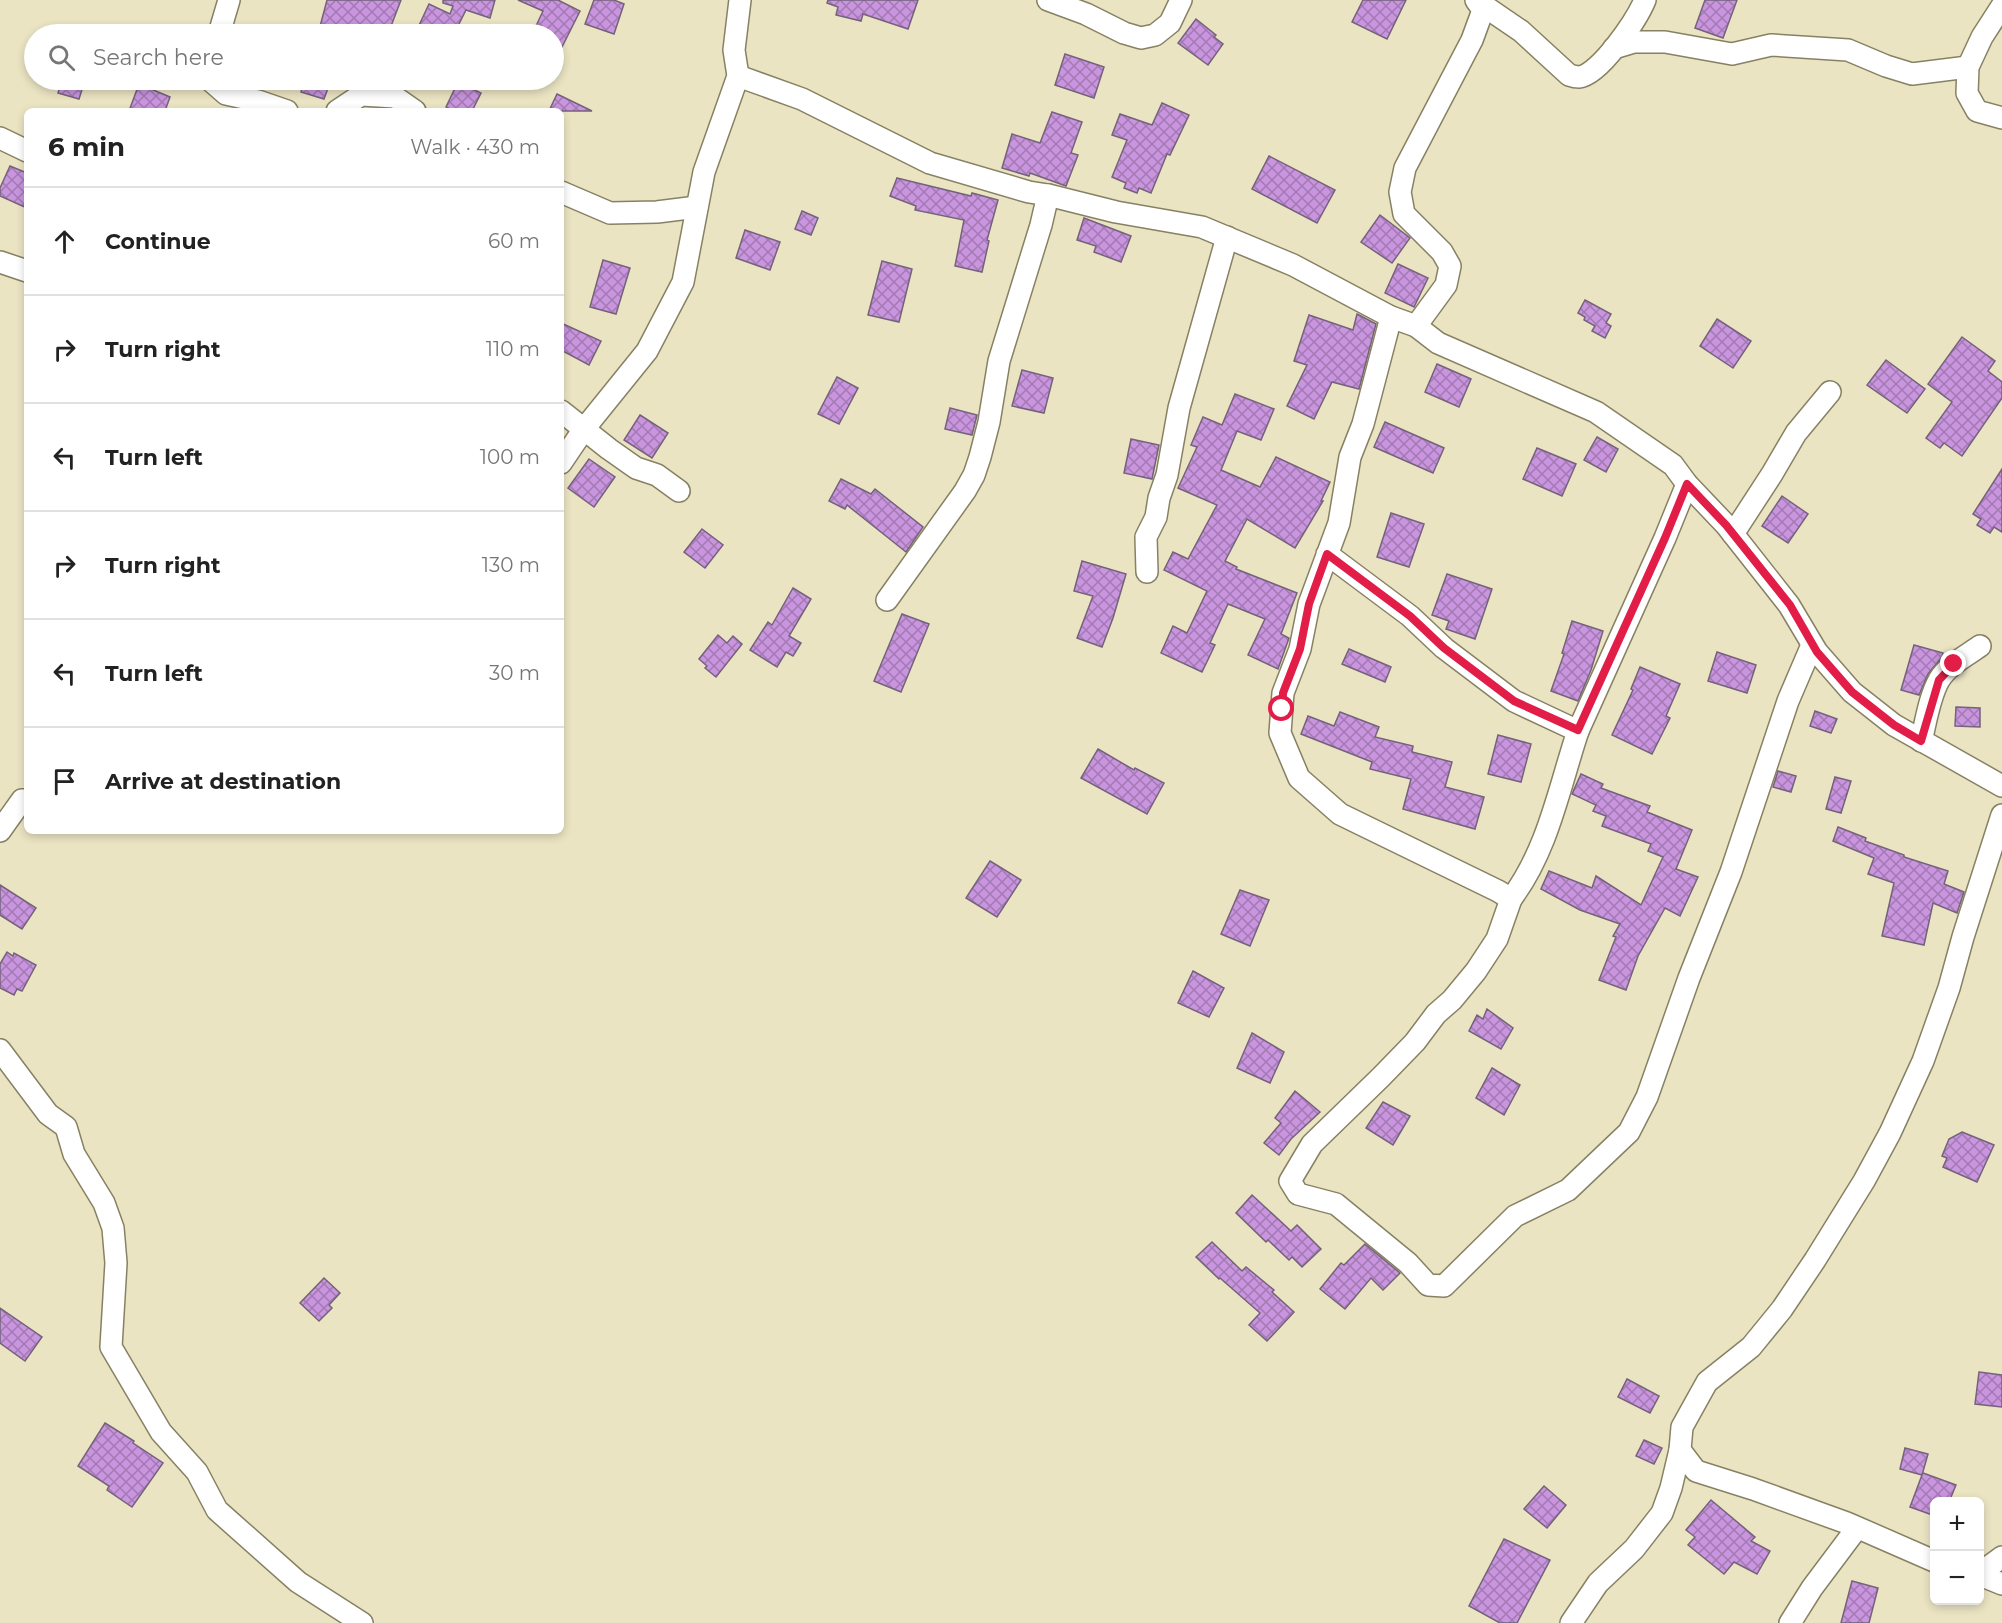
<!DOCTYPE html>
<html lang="en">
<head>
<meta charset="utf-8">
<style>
	body { margin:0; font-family:Montserrat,sans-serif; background:#f2f2f2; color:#222 }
	.controls { position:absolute; right:18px; bottom:18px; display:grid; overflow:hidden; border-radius:9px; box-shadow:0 3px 9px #0003 }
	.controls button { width:54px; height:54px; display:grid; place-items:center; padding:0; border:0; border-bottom:2px solid #e0e0e0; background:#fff; color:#222; font:30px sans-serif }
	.stop { position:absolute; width:18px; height:18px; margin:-14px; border:4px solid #e11d48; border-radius:50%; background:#fff }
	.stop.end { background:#e11d48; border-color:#fff; box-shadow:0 2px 6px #0008 }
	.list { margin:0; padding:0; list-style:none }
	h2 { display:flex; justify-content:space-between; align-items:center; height:78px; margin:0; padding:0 24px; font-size:26px }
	h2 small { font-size:20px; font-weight:400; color:#767676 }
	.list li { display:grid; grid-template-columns:39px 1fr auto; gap:18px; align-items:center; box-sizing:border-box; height:108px; padding:0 24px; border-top:2px solid #e0e0e0 }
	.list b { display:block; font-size:22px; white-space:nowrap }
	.list em { font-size:20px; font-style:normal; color:#767676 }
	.icon { flex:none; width:33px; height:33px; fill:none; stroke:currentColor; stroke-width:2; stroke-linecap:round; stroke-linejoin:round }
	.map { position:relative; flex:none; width:2002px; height:1623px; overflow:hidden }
	.search { position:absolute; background:#fff; box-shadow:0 3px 9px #0003; left:24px; top:24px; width:540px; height:66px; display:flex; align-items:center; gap:15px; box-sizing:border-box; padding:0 21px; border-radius:33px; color:#767676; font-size:22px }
	.panel { position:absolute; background:#fff; box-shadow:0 3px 9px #0003; left:24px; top:108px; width:540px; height:726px; border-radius:9px }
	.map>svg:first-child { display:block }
	.building { fill:url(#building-cross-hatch); stroke:#74627b; stroke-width:1.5 }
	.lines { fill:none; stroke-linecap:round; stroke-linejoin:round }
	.street-casing { stroke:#878163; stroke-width:24 }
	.street { stroke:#fff; stroke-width:21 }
	.route { stroke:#e11d48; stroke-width:8 }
</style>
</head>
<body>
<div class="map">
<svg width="2002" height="1623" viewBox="0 0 2002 1623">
	<defs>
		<pattern id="building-cross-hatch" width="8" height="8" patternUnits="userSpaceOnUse" patternTransform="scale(1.5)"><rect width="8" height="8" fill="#c995de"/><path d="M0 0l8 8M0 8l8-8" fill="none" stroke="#a379b3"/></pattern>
	</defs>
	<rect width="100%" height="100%" fill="#ebe4c3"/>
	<g class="building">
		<polygon points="327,0 401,0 388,34 364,34 348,28 346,34 318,34"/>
		<polygon points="443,0 495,0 490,18 466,10 454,34 415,34 429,4 450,14 453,6 443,3"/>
		<polygon points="518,0 558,0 580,11 554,63 554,34 536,34 540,27 536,26 543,11"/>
		<polygon points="594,0 614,0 624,4 614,34 585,24"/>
		<polygon points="828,0 918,0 908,29 863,14 861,21 836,15 838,7 827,3"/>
		<polygon points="1363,0 1406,0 1387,39 1352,22"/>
		<polygon points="1705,0 1737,0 1723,38 1695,28"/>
		<polygon points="1196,19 1216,35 1214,37 1223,44 1208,65 1178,43"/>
		<polygon points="1065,54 1104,67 1094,98 1055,85"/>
		<polygon points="62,80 85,80 79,99 58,93"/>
		<polygon points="305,80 331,80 324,99 301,92"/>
		<polygon points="458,82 481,93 472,111 454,111 446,107"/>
		<polygon points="139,84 170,97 165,111 129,111"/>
		<polygon points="557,94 592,111 549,111"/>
		<polygon points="1162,103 1189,115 1170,155 1167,154 1151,193 1139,188 1137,193 1124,188 1126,183 1112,177 1127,140 1112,135 1120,114 1152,125"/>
		<polygon points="1052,112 1082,122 1071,153 1078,155 1066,186 1030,173 1029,176 1002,168 1012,134 1040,143"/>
		<polygon points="1269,156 1335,190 1317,223 1252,189"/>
		<polygon points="10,166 27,173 27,208 0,196 0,188"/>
		<polygon points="897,178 971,196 972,193 998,200 987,240 989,241 982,272 955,266 964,220 915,210 916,206 890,196"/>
		<polygon points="802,211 818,218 811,235 795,229"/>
		<polygon points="1380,215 1410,238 1392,263 1361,242"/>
		<polygon points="1084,218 1131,236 1121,262 1094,252 1096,246 1077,240"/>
		<polygon points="745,230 780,242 770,270 736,258"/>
		<polygon points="603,260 630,268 616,314 590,307"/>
		<polygon points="882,261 912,269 899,322 868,315"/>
		<polygon points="1398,264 1428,278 1414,307 1385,293"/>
		<polygon points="1585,300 1611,314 1606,323 1611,326 1605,338 1592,331 1595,326 1584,320 1585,317 1578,313"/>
		<polygon points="1357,314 1376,324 1359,389 1332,382 1314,419 1287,406 1307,365 1294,361 1309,315 1353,330"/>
		<polygon points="1717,319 1751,341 1733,368 1700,346"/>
		<polygon points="561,323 601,341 589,365 561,350"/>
		<polygon points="1962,337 1995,361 1988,371 2002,382 2002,398 1962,456 1944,443 1940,448 1926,438 1952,402 1928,384"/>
		<polygon points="1886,360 1925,389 1907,413 1867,385"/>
		<polygon points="1437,364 1471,379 1459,407 1425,392"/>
		<polygon points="1022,370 1053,378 1044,413 1012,406"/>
		<polygon points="837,377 858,388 839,424 818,414"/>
		<polygon points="1235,394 1274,409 1261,440 1237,431 1221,470 1260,487 1276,457 1330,482 1321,501 1323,501 1295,548 1247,519 1225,561 1237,567 1236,569 1297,593 1281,634 1289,638 1278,669 1248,655 1265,619 1228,604 1210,643 1215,645 1202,672 1161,653 1173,626 1187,633 1207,591 1164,570 1173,552 1188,559 1217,505 1178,488 1197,447 1191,445 1203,417 1222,425"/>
		<polygon points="950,408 977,415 972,435 945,429"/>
		<polygon points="640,415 668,433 652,458 624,440"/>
		<polygon points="1385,422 1444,448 1433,473 1374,447"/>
		<polygon points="1597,437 1618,449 1606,472 1584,460"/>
		<polygon points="1131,439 1159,445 1152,479 1124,473"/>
		<polygon points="1537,448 1576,464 1562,496 1523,479"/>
		<polygon points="589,459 615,477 594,507 568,488"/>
		<polygon points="2002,469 2002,532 1994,527 1990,533 1977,525 1981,519 1973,514"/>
		<polygon points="841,479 871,494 875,489 923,527 906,552 847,505 845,509 829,501"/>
		<polygon points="1782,496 1808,514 1788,543 1762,526"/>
		<polygon points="1391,513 1424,524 1409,567 1377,557"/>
		<polygon points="702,529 723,545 705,568 684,552"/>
		<polygon points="1082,561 1126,574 1113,618 1102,647 1077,638 1093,596 1074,591"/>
		<polygon points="1447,574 1492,589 1475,639 1446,629 1449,621 1432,615"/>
		<polygon points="793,588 811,599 789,636 801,643 793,656 786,652 777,667 750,650 768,622 772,625"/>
		<polygon points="902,614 929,624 901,692 874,681"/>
		<polygon points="1572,621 1603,631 1591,670 1578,701 1551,691 1564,654 1562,653"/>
		<polygon points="718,635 727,643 733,636 742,644 716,677 705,668 707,666 699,659"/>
		<polygon points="1914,645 1943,653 1942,657 1928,674 1919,695 1901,690"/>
		<polygon points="1349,649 1391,667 1385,682 1342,664"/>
		<polygon points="1717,652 1756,665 1747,693 1708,681"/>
		<polygon points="1640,667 1680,684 1666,716 1670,718 1652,754 1612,735 1633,690 1631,689"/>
		<polygon points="1956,707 1980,708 1980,727 1955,726"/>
		<polygon points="1815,711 1837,719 1831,733 1810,726"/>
		<polygon points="1340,712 1379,727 1375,737 1413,746 1412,752 1452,762 1445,787 1484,797 1475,829 1403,809 1411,779 1370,769 1372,762 1301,734 1308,716 1334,726"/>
		<polygon points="1498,735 1531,744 1521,782 1488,774"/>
		<polygon points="1098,749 1134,770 1135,768 1164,783 1147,814 1081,778"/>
		<polygon points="1778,771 1796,776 1791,792 1773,787"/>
		<polygon points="1581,774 1603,784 1601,788 1650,806 1647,812 1692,830 1676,869 1698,877 1680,916 1665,908 1638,956 1626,990 1599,980 1616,937 1613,936 1620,924 1580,910 1541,889 1549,871 1592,888 1596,876 1641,905 1663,857 1648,851 1651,844 1602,826 1606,816 1593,811 1596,805 1572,794"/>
		<polygon points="1835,777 1851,781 1841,813 1826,809"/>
		<polygon points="1838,827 1866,838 1865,841 1904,855 1904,857 1948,871 1944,884 1964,892 1957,913 1933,903 1924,945 1882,936 1894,883 1868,874 1874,858 1833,841"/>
		<polygon points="990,861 1021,880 997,917 966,898"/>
		<polygon points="0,885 36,908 22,929 0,915"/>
		<polygon points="1240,890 1269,900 1250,946 1221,934"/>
		<polygon points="7,952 13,956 14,953 36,965 22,991 17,989 14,995 0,988 0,964"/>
		<polygon points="1193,971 1224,988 1209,1017 1178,1003"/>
		<polygon points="1487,1009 1513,1028 1501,1049 1469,1031 1477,1015 1483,1019"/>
		<polygon points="1252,1033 1284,1052 1270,1083 1237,1068"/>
		<polygon points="1492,1068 1520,1085 1504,1115 1476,1098"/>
		<polygon points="1295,1091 1320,1112 1291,1139 1279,1155 1264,1143 1281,1123 1275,1118"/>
		<polygon points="1383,1102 1410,1116 1393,1145 1366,1128"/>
		<polygon points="1962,1132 1994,1145 1977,1182 1943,1167 1947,1158 1942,1156 1949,1139"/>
		<polygon points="1252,1195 1291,1231 1297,1225 1321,1249 1302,1267 1292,1257 1289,1260 1268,1240 1266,1242 1236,1213"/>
		<polygon points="1212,1242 1242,1271 1246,1267 1274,1290 1272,1292 1294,1312 1267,1341 1249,1325 1260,1313 1220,1278 1219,1279 1196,1257"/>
		<polygon points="1365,1244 1400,1273 1383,1290 1371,1278 1345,1309 1320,1289 1341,1263 1344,1265"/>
		<polygon points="324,1278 340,1293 329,1305 332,1308 319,1321 300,1303"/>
		<polygon points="0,1308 42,1337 25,1361 0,1343"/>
		<polygon points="1979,1372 2002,1375 2002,1407 1975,1404"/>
		<polygon points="1627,1379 1659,1396 1650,1413 1618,1397"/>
		<polygon points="105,1423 134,1441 133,1443 163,1463 132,1507 107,1490 109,1486 78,1466"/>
		<polygon points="1644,1440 1662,1448 1654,1464 1636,1456"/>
		<polygon points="1905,1448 1928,1454 1922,1475 1923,1473 1956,1485 1949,1502 1935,1502 1935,1516 1910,1507 1922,1475 1900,1469"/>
		<polygon points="1544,1486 1566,1505 1547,1528 1524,1509"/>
		<polygon points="1711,1500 1755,1537 1751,1541 1770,1551 1757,1574 1734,1562 1724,1574 1688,1545 1695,1537 1686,1530"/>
		<polygon points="1504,1539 1550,1560 1517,1623 1500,1623 1469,1606"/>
		<polygon points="1852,1581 1878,1588 1869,1623 1841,1623"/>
	</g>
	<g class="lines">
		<g class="street-casing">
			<g id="street">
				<polyline points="1048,0 1086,14 1124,33 1141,38 1155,35 1170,23 1181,0"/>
				<path d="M1477,1L1521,31L1569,75C1572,76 1575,77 1579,77C1600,75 1637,19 1645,0"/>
				<polyline points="2002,6 1982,37 1968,67 1967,93 1977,111 2002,118"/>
				<polyline points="219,34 229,0"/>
				<polyline points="1614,48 1634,42 1665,42 1732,54 1771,45 1848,50 1886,66 1912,74 1968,67"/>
				<polyline points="738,76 802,99 930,163 1029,192 1048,195 1116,212 1202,227 1293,265 1391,317 1416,326 1438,343 1596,412 1673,465 1687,484 1726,525 1789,605 1817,652 1852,692 1894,725 2002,786"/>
				<polyline points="210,80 226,94 258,101 287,111"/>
				<polyline points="337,111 361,95 395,97 415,111"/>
				<polyline points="0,138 27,151"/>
				<polyline points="561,192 610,213 657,212 697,207"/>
				<polyline points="0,262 27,271"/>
				<polyline points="1416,326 1446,285 1450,266 1442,252 1404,214 1400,192 1405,168 1472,40 1483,10 1476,0"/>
				<polyline points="561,411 609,449 636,468 657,475 679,491"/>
				<polyline points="561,463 584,429 647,351 683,282 704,172 738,76 734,50 740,0"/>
				<polyline points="1733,534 1772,474 1796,433 1830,392"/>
				<path d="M1327,554L1410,616L1444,648L1514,701L1578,731C1559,788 1548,850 1511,899L1498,891L1340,814L1299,778L1280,733L1283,693L1300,649L1309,604L1339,523L1350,457L1363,424L1391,317"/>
				<polyline points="1147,572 1146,537 1156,517 1159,498 1167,475 1179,408 1227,237"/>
				<polyline points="887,600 965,491 974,475 980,457 989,422 999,361 1041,225 1048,195"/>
				<polyline points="1578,731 1665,538 1687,484"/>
				<path d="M1921,741C1926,722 1929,698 1939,680C1948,665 1966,656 1980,646"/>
				<polyline points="0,831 22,800 27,800"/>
				<polyline points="1511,899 1497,939 1476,971 1452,1000 1436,1014 1415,1042 1381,1077 1312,1144 1290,1181 1298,1194 1336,1204 1408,1263 1428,1285 1444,1286 1515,1216 1568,1190 1629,1132 1647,1097 1689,978 1731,872 1788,701 1812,645"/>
				<polyline points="0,1050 48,1114 66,1127 74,1154 104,1203 113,1228 116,1263 111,1347 161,1432 197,1472 217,1510 298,1582 362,1623"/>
				<polyline points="1934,1561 1847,1523 1753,1489 1696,1471 1680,1450 1682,1427 1707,1382 1751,1347 1782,1309 1815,1260 1864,1181 1890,1133 1923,1061 1949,988 1963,937 2002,815"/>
				<polyline points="1980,1573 2002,1557"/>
				<polyline points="1980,1575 2002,1584"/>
				<polyline points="1571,1623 1598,1583 1634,1549 1662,1513 1671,1488 1680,1450"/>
				<polyline points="1790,1623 1812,1588 1857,1528"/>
			</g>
		</g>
		<use href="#street" class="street"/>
	</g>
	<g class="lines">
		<polyline class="route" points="1282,709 1283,693 1300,649 1309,604 1327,554 1410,616 1444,648 1514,701 1578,730 1665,538 1687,484 1726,525 1790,605 1817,652 1852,692 1894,725 1921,741 1939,680 1954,664"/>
	</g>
</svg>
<div class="controls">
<button>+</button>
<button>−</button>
</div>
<div class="stop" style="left:1282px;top:709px"></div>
<div class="stop end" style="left:1954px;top:664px"></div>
<div class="search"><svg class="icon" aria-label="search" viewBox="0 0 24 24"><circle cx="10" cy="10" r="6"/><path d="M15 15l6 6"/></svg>Search here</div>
<section class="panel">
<h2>6 min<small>Walk · 430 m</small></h2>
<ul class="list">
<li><svg class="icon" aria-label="ahead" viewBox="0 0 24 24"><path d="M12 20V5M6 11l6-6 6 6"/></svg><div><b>Continue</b></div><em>60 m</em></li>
<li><svg class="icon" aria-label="right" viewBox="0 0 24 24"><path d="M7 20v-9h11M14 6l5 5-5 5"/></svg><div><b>Turn right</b></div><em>110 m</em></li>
<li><svg class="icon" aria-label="left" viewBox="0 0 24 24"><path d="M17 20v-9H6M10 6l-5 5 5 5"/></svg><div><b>Turn left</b></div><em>100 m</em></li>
<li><svg class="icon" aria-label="right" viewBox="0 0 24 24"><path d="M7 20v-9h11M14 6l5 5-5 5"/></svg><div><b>Turn right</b></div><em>130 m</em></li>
<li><svg class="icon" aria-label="left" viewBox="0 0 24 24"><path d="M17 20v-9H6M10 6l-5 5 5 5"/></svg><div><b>Turn left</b></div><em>30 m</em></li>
<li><svg class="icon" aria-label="arrive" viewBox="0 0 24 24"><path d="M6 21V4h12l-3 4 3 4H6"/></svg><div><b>Arrive at destination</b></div></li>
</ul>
</section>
</div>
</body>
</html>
